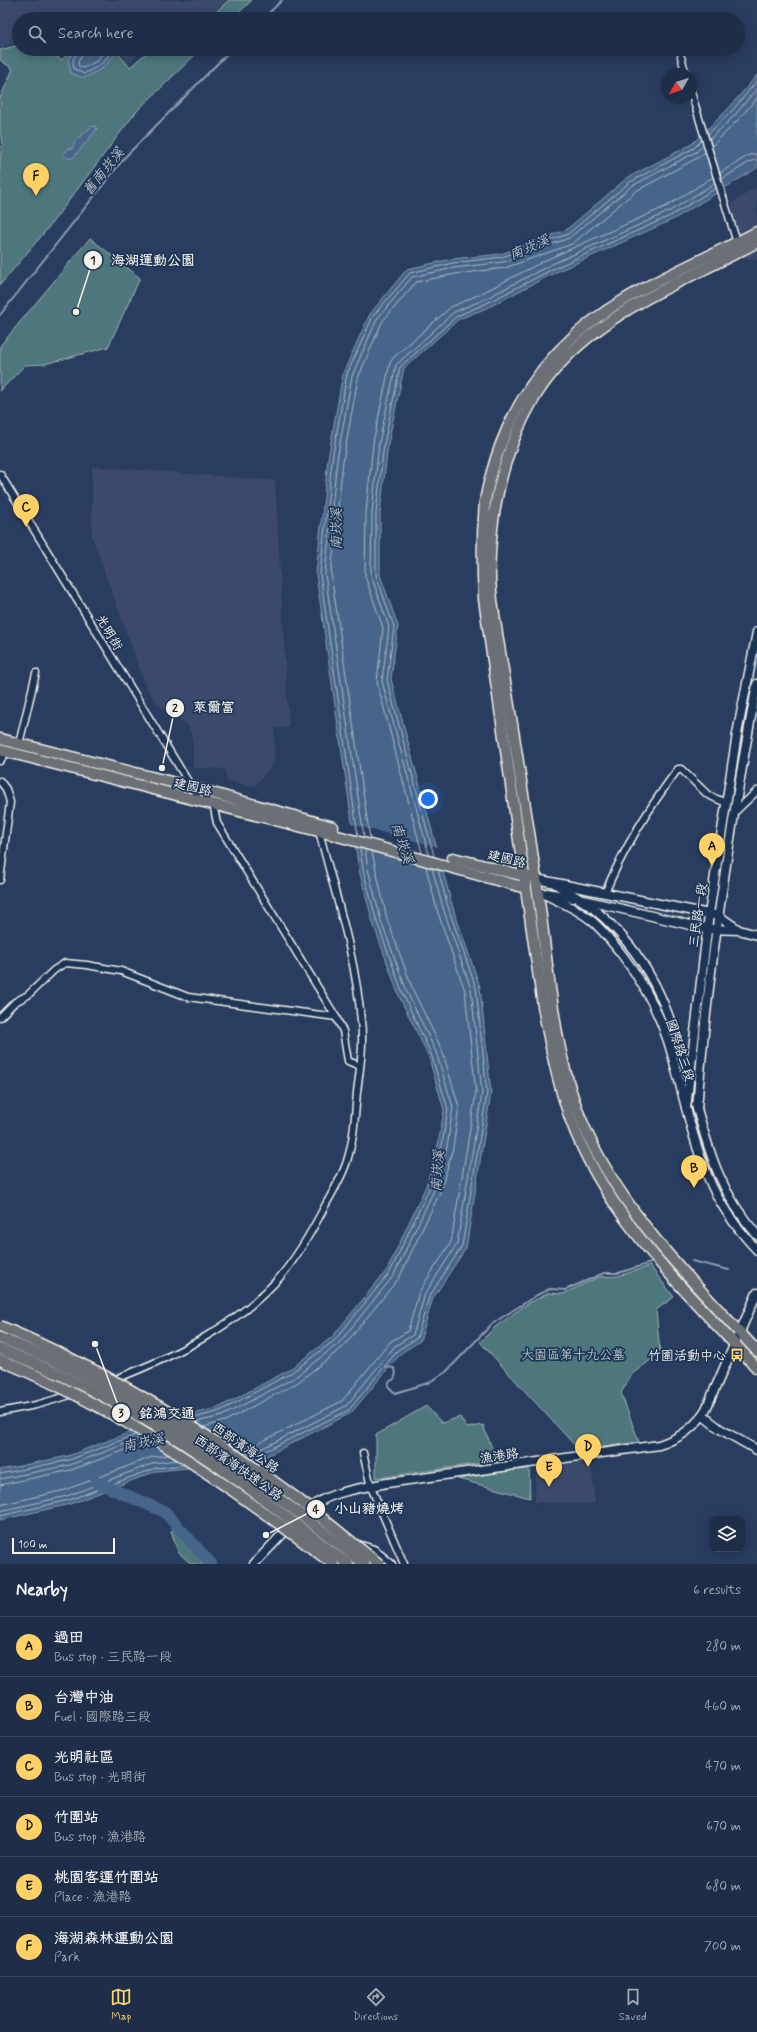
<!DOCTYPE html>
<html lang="en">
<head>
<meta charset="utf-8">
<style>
	body { margin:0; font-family:Mynerve,"LXGW WenKai TC",sans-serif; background:#2c3a52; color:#f1f3f6 }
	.controls { position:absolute; right:12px; bottom:12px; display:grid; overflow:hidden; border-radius:8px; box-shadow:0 2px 10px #0003 }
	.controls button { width:36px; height:36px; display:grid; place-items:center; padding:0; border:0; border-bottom:1px solid #3c4a60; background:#1f2e48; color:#f1f3f6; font:20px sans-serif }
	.compass { position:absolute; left:661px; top:68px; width:36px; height:36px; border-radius:50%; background:#1f2e48; box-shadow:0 2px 10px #0003; rotate:231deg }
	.scale { position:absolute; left:12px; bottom:10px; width:103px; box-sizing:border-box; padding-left:4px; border:2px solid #f4f1e8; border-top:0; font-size:11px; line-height:14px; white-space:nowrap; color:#f4f1e8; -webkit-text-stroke:3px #1d3557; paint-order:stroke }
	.you { position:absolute; left:428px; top:799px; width:14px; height:14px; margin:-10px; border:3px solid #fff; border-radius:50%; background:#1a73e8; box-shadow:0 0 0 6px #1a73e833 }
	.badge { display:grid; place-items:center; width:26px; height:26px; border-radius:50%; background:#ffd166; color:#111; font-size:13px; font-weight:700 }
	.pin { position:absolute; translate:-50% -33px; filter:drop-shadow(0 1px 2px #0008) }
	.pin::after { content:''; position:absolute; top:21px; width:14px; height:12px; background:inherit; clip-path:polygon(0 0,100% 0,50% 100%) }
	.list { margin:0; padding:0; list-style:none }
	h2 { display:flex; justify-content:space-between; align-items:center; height:52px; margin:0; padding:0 16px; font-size:17px }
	h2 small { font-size:13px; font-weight:400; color:#a1a8b4 }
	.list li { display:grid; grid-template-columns:26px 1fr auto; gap:12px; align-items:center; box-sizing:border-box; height:60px; padding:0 16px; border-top:1px solid #3c4a60 }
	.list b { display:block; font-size:15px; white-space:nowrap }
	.list p { margin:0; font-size:13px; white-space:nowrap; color:#a1a8b4 }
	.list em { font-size:13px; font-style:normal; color:#a1a8b4 }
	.icon { flex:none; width:22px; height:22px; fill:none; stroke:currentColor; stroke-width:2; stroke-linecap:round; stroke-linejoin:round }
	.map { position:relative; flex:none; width:757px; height:1564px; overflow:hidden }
	.search { position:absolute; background:#1f2e48; box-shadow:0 2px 10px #0003; left:12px; right:12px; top:12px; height:44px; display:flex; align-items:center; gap:10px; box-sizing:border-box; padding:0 14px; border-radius:22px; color:#a1a8b4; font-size:15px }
	.sheet { height:412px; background:#1f2e48 }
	nav { display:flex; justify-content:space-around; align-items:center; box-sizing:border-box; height:56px; border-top:1px solid #3c4a60; background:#1f2e48; font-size:11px; color:#a1a8b4 }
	nav a { display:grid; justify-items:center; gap:2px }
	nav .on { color:#ffd166 }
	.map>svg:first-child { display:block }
	.built { fill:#3b496d }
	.green { fill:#4e777c; stroke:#a1b4b2 }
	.water { fill:#46658b; stroke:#8c9db0 }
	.pier { fill:#293d60 }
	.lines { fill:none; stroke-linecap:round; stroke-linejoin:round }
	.shore { stroke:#aeb9c3; stroke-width:1 }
	.stream { stroke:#8c9db0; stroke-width:2 }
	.river { stroke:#46658b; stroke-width:12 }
	.minor-casing { stroke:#f4f1e8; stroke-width:9 }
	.tertiary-casing { stroke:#f4f1e8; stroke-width:11 }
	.primary-casing { stroke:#f4f1e8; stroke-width:13 }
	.minor { stroke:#1d3557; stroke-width:6 }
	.tertiary { stroke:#1d3557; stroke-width:8 }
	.primary { stroke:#6a7074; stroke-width:10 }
	.primary-bridge-casing { stroke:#f4f1e8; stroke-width:13; stroke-linecap:butt }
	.trunk-bridge-casing { stroke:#f4f1e8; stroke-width:13; stroke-linecap:butt }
	.primary-bridge { stroke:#6a7074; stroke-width:10 }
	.trunk-bridge { stroke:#6a7074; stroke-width:10 }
	.labels { text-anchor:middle; stroke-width:3.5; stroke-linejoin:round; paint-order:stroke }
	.street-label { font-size:13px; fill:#f4f1e8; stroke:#1d3557 }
	.park-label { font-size:13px; fill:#b2c0bd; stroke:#1d3557 }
	.poi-label { font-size:13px; fill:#f4f1e8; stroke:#1d3557; text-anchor:end }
	.water-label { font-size:14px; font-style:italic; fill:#b7c0c7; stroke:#1d3557 }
	.leader { fill:none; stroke:#f4f1e8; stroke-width:1.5 }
	.callout-dot { fill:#f4f1e8; stroke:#1d3557; stroke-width:1.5 }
	.mark-label { font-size:12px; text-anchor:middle; font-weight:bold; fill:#111 }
	.callout-label { font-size:14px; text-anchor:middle; font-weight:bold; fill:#f4f1e8; stroke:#1d3557; stroke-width:3.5; stroke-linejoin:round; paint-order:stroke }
</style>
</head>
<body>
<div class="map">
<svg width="757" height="1564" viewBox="0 0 757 1564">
	<rect width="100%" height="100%" fill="#293d60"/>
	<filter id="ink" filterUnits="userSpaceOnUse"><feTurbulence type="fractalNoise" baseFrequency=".025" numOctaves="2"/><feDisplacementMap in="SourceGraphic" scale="8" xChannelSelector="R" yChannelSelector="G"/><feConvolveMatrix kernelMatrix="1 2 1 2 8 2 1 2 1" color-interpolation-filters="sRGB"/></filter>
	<g filter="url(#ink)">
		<g class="built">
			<polygon points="0,0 227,0 206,19 19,19 19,41 0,48"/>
			<polygon points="123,49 144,49 129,63 121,54"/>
			<polygon points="757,186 757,260 736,256 737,234 731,204"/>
			<polygon points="92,466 275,481 289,728 275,728 274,763 255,786 226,781 225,769 193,768 193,747 191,733 187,724 166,712 155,701 147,689 92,537"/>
			<polygon points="591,1461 595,1504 535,1502 536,1468"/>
		</g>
		<g class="green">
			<polygon points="229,0 252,0 232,19 208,19"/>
			<polygon points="19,45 19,49 43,49 62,60 72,49 114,49 130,67 151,49 201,49 136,112 48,228 0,285 0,164 2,138 0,134 0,98 13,69 0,60 0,50"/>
			<polygon points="90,238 140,278 108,347 45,364 25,365 0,391 0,346"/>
			<polygon points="650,1266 674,1297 656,1310 660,1353 632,1374 621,1393 639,1442 579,1450 480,1342 495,1327 524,1306 548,1293 563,1294 599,1277 618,1276"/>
			<polygon points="426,1406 442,1423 460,1417 467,1428 483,1425 497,1461 376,1478 376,1435"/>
			<polygon points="529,1468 530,1498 458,1479"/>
			<polygon points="176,1528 206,1564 191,1564 178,1552 171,1531"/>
		</g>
		<g class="water">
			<polygon points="76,49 114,49 115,54 103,68 84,78 71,73 68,59"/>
			<polygon points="757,75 757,168 674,219 554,273 487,308 459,319 404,368 388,444 380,514 380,575 398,626 391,679 452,905 480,987 491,1093 466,1248 433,1298 420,1341 401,1353 351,1413 255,1462 157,1471 70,1504 0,1520 0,1470 68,1456 154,1423 218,1408 289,1370 332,1337 387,1270 426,1186 438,1145 444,1110 428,1055 399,996 373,923 359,870 316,574 328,459 343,373 370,314 407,269 452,259 501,254 566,230 627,178 692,144 728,109"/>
			<polygon points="95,126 97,129 73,158 67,158 63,155 69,148 72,149 75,141 91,127"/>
		</g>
		<polygon class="pier" points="351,824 438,847 444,870 354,847"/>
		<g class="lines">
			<g class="shore">
				<path d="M79,49L73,60L74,69L84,74C93,69 111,61 110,49"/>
				<polyline points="84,49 83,54 78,62 79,66 83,68 97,61 105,49"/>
				<polyline points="708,134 731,112 757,81"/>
				<polyline points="710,139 735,115 757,88"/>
				<polyline points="712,146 739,119 757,98"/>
				<polyline points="720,173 749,155 757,154"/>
				<polyline points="722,179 751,161 757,160"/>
				<polyline points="358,836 320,574 332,460 347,374 373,316 410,273 453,263 502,257 568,234 630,182 694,148 702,140"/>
				<polyline points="364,837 325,574 337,460 352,376 377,319 412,277 454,268 504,262 569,238 632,186 696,152 703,146"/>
				<polyline points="370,839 331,573 343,461 358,378 382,322 416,282 455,274 505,268 572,244 636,191 699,157 705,152"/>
				<polyline points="422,853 377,682 383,628 365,576 366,513 373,443 390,363 394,357 451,307 480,294 548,259 667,206 713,177"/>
				<polyline points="429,855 382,681 389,627 371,575 372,513 379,443 396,365 454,312 483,300 550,265 670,211 715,183"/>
				<polyline points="434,856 387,680 394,627 376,575 376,513 384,444 400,367 457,316 485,304 553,269 672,215 716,188"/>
				<polyline points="190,1419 220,1411 291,1373 335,1340 390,1272 430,1187 442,1145 448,1109 431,1054 403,994 377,922 363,870 360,848"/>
				<polyline points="196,1422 222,1416 294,1378 339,1343 394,1275 435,1188 447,1147 453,1107 436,1052 407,992 381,921 368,869 365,850"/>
				<polyline points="203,1427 225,1421 297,1383 343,1347 399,1278 441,1190 453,1148 459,1107 442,1050 413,990 387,919 372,852"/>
				<polyline points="236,1448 251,1447 342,1401 390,1342 408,1331 419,1292 451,1242 476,1093 465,991 437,910 426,867"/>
				<polyline points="244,1454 253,1453 346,1406 395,1346 413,1335 425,1294 457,1244 482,1093 471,989 443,908 432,868"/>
				<polyline points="251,1458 349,1410 398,1350 417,1338 429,1297 462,1246 487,1093 476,988 448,907 438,870"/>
				<polyline points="0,1474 69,1460 135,1435"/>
				<polyline points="0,1479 70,1465 141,1438"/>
				<polyline points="0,1485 71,1470 147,1442"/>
				<polyline points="0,1505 65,1490 152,1457 169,1455"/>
				<polyline points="0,1511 67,1496 154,1463 177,1460"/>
				<polyline points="0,1516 69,1500 156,1468 184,1465"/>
			</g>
			<g class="stream">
				<polyline points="263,19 282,0"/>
				<polyline points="0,315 126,156 232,49"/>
				<polyline points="692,1261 729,1270"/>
				<polyline points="386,1367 394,1368 396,1373 394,1379 389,1382 388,1386 395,1393 428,1383 446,1372 492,1324 537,1295 550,1289 565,1290 604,1273 618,1273 654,1262"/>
			</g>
			<polyline class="river" points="96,1482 165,1512 211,1564"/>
			<g class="minor-casing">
				<g id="minor">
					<polyline points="681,57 686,74"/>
					<polyline points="691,92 737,243"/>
					<polyline points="0,474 200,801"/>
					<polyline points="19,744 36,673"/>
					<polyline points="0,761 7,751"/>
					<polyline points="0,781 6,789 10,802 0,880"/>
					<polyline points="213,804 217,823 336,1017 343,1031 348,1061 360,1066"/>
					<polyline points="735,812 757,791"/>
					<path d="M605,893C624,847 648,809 678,769H681L708,795L726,803"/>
					<polyline points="0,1017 15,1002 28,995 54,970 65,963 87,965 121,971 188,997 336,1017"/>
					<path d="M113,1380C173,1357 237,1326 280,1277C298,1256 312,1231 325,1206C332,1193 341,1179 346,1164C354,1141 355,1116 357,1092C360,1069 364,1044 361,1021C356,957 335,894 319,831"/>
					<polyline points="0,1412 36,1405 91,1389"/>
					<polyline points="363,1453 371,1487 404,1564"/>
					<polyline points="305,1511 319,1522"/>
					<polyline points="358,1544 374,1549 392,1564"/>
				</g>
			</g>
			<g class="tertiary-casing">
				<g id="tertiary">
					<polyline points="536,879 719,916 739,930"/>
					<path d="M554,883C567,892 582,899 595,910C649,955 669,1008 687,1074"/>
					<path d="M538,891C555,900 575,907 591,920C603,930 613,943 623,956C642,981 658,1011 668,1041C682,1086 690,1134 708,1177C719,1204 737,1229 757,1250"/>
					<polyline points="547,893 573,898"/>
					<polyline points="584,900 707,929 739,930 757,935"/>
					<path d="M696,1105C710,1155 721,1194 757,1235"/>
					<polyline points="686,1108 709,914 737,734 757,632"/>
					<path d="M697,1109C708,966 731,824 757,684"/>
					<polyline points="702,1415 720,1429 757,1450"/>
					<path d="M305,1512C327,1491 358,1489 387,1483L659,1445C680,1438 695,1428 706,1409L757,1293"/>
					<polyline points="254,1564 291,1525"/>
				</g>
			</g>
			<g class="primary-casing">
				<g id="primary">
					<path d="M757,232C714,255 669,273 627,298C564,334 519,388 496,458C492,472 487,487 485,502C482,535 482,566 484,599L543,1006C550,1044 557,1081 570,1118C606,1217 687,1292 757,1368"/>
					<path d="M757,242C679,285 589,314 538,392C507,441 493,497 490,554C488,586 495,620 500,652C507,693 514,734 520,775C528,825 536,874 542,924C551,995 557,1070 588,1135C628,1220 695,1284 757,1351"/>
					<polyline points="0,739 191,787 333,827"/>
					<polyline points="0,750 334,835 526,888"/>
					<polyline points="453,858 529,877"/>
				</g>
			</g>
			<use href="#minor" class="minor"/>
			<use href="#tertiary" class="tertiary"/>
			<use href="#primary" class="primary"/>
			<g class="primary-bridge-casing">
				<g id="primary-bridge">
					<path d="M0,1326C102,1369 195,1424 284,1489C316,1512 347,1539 379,1564"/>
					<path d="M0,1360C125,1411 226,1483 333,1564"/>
				</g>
			</g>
			<g class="trunk-bridge-casing">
				<g id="trunk-bridge">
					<path d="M0,1338C135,1389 252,1475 364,1564"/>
					<path d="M0,1349C86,1382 169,1430 244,1485C279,1510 313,1538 348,1564"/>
				</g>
			</g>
			<use href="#primary-bridge" class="primary-bridge"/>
			<use href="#trunk-bridge" class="trunk-bridge"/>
		</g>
	</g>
	<defs>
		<g id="bus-bare" transform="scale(1.08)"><path d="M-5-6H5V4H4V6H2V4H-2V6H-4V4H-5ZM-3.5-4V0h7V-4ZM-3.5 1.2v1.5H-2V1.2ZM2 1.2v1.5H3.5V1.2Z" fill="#ffd166" stroke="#1d3557" stroke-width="2.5" paint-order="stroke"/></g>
	</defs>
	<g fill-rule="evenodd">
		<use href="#bus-bare" x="737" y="1355"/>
	</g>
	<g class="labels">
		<g class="street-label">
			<text transform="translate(110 632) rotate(59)" y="5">光明街</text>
			<text transform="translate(193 786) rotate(14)" y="5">建國路</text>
			<text transform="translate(507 858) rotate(14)" y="5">建國路</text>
			<text transform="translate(697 915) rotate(-82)" y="5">三民路一段</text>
			<text transform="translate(681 1050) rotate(72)" y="5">國際路三段</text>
			<text transform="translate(246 1447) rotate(35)" y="5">西部濱海公路</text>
			<text transform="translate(499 1455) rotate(-8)" y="5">漁港路</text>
			<text transform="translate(239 1467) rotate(35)" y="5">西部濱海快速公路</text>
		</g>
		<g class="park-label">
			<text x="573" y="1359">大園區第十九公墓</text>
		</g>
		<g class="poi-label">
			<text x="726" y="1360">竹圍活動中心</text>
		</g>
		<g class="water-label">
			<text transform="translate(103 171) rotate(-51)" y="5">舊南崁溪</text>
			<text transform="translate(529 247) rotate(-24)" y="5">南崁溪</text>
			<text transform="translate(336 529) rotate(-90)" y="5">南崁溪</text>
			<text transform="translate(403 843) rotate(72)" y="5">南崁溪</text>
			<text transform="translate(437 1171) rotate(-86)" y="5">南崁溪</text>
			<text transform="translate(143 1442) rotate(-12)" y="5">南崁溪</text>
		</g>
	</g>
	<path class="leader" d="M76 312L93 260M162 768L175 708M95 1344L121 1413M266 1535L316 1509"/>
	<g class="callout-dot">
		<circle cx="76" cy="312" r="4"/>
		<circle cx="162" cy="768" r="4"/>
		<circle cx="95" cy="1344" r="4"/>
		<circle cx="266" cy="1535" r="4"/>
		<circle cx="93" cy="260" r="10"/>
		<circle cx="175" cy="708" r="10"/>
		<circle cx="121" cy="1413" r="10"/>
		<circle cx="316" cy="1509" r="10"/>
	</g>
	<g class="mark-label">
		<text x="93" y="264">1</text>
		<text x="175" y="712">2</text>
		<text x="121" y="1417">3</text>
		<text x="316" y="1513">4</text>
	</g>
	<g class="callout-label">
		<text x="153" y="265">海湖運動公園</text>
		<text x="214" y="712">萊爾富</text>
		<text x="167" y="1418">銘鴻交通</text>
		<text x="369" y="1513">小山豬燒烤</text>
	</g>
</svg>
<div class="controls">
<button><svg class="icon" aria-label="layers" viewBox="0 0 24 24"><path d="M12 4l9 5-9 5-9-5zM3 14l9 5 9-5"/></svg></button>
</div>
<svg class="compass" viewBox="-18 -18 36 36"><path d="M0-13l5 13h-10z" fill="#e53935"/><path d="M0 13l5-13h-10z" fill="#a1a8b4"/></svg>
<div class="scale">100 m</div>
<div class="you"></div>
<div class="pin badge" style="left:712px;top:866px">A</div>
<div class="pin badge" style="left:694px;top:1188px">B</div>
<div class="pin badge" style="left:26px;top:527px">C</div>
<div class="pin badge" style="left:588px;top:1467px">D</div>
<div class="pin badge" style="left:549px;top:1487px">E</div>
<div class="pin badge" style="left:36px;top:196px">F</div>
<div class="search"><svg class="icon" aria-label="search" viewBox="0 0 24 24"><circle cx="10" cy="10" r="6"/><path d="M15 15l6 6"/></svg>Search here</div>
</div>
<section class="sheet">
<h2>Nearby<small>6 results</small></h2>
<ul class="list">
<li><span class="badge">A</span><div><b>過田</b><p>Bus stop · 三民路一段</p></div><em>280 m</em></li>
<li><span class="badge">B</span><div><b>台灣中油</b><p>Fuel · 國際路三段</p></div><em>460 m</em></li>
<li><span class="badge">C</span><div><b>光明社區</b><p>Bus stop · 光明街</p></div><em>470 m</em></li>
<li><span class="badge">D</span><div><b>竹圍站</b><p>Bus stop · 漁港路</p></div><em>670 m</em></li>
<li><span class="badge">E</span><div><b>桃園客運竹圍站</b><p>Place · 漁港路</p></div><em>680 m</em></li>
<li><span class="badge">F</span><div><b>海湖森林運動公園</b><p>Park</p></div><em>700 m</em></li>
</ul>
</section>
<nav>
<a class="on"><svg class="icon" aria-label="map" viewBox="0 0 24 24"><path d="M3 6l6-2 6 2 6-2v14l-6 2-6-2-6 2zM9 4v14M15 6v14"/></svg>Map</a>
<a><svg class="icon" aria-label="directions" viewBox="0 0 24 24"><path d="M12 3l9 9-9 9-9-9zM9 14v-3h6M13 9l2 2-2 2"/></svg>Directions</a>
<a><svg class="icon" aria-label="saved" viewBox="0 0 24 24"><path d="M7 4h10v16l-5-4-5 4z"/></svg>Saved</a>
</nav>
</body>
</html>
